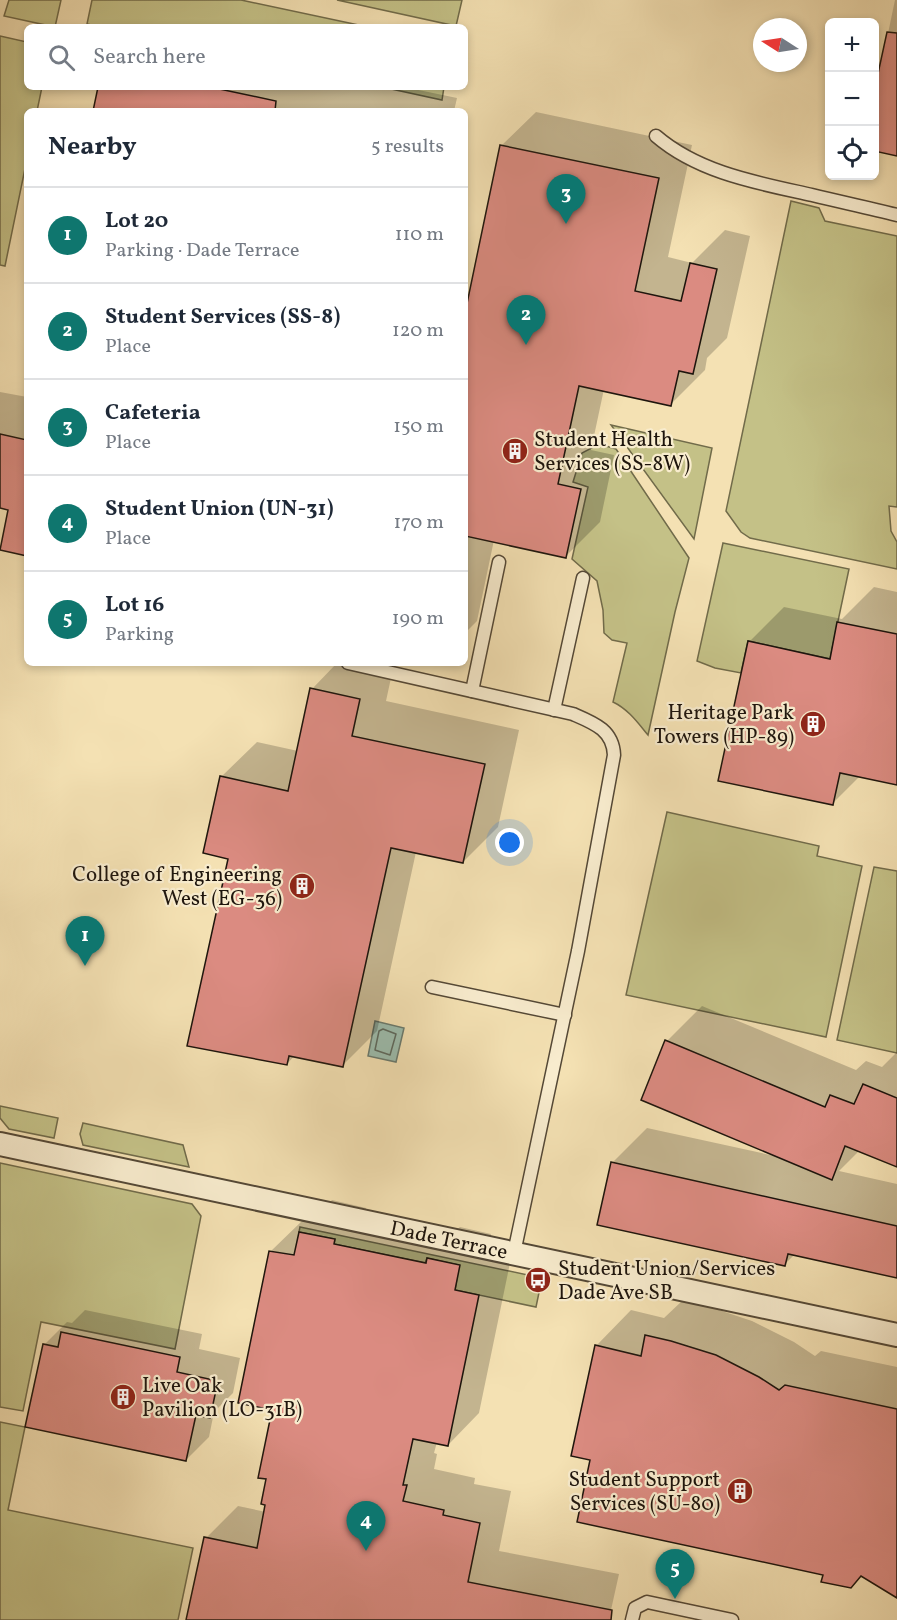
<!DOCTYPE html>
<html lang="en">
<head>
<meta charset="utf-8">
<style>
	body { margin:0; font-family:Vollkorn,serif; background:#f2f2f3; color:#1f2937 }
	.controls { position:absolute; right:18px; top:18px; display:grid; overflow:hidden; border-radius:9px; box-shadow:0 3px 9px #0003 }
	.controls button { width:54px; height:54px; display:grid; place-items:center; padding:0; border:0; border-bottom:2px solid #e0e1e3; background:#fff; color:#1f2937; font:30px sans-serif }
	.compass { position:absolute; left:753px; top:18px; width:54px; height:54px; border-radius:50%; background:#fff; box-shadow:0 3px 9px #0003; rotate:282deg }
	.you { position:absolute; left:510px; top:843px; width:21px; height:21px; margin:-15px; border:4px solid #fff; border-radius:50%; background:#1a73e8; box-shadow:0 0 0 9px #1a73e833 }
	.badge { display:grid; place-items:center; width:39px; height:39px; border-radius:50%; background:#0f766e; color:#fff; font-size:20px; font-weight:700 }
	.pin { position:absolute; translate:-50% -50px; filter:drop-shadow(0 2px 3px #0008) }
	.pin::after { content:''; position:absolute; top:32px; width:21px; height:18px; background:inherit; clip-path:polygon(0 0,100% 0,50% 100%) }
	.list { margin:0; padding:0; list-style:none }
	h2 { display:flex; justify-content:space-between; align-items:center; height:78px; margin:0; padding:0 24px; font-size:26px }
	h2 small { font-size:20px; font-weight:400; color:#747a83 }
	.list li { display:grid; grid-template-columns:39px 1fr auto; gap:18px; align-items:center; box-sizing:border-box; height:96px; padding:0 24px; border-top:2px solid #e0e1e3 }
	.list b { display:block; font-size:22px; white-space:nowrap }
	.list p { margin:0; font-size:20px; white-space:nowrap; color:#747a83 }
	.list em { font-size:20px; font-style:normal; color:#747a83 }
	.icon { flex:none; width:33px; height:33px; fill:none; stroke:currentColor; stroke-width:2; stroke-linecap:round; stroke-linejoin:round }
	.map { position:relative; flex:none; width:897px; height:1620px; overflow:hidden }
	.search { position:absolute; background:#fff; box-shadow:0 3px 9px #0003; left:24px; top:24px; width:444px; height:66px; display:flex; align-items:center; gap:15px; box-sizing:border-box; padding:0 21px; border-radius:9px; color:#747a83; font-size:22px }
	.panel { position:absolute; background:#fff; box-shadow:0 3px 9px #0003; left:24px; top:108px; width:444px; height:558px; border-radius:9px }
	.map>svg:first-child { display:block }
	.green { fill:#c4c187; stroke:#716b4a; stroke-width:1.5 }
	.water { fill:#9cbdae; stroke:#6a7a6e; stroke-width:1.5 }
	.shadow { fill:#0003 }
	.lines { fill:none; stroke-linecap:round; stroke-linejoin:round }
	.shore { stroke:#5d695e; stroke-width:1.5 }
	.building { fill:#db8b81; stroke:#1e150d; stroke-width:1.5 }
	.lane-casing { stroke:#544836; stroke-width:15 }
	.street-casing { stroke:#544836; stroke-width:26 }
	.lane { stroke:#f8ecce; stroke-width:12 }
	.street { stroke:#f8ecce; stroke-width:22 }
	.labels { text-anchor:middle; stroke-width:4.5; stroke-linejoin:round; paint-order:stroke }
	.poi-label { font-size:21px; fill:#1e150d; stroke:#f8ecce; text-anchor:start }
	.street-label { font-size:21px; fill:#1e150d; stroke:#f8ecce }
</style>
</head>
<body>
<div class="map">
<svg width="897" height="1620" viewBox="0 0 897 1620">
	<rect width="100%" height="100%" fill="#f4e1b3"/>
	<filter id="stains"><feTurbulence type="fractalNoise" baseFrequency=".00333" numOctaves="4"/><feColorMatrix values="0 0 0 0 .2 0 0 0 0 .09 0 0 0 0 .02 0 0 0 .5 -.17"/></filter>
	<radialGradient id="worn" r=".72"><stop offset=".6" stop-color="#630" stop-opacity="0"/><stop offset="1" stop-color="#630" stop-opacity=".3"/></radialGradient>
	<g class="green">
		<polygon points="9,0 61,0 55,27 4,16"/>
		<polygon points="92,0 241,0 368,27 100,27 87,24"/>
		<polygon points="337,0 462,0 456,26"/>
		<polygon points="0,36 27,42 27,87 42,87 37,111 27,111 27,159 5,266 0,265"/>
		<polygon points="382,87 444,87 442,100"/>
		<polygon points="791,201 819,208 825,221 897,236 897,507 889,506 891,531 897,542 897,569 750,538 741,532 726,511"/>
		<polygon points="611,425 712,448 694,539"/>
		<path d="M599,444L616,449L689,558L675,612L648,735C638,723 628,709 613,702L627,643L612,640L604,633L603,610L597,581L572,559L588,487L573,482L582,453Z"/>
		<polygon points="723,543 849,569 830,659 748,641 741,673 715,668 697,661"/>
		<polygon points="667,812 819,846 817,856 862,866 826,1037 626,995"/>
		<polygon points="874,867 897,871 897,1053 837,1040"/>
		<polygon points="0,1106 58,1118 54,1138 9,1129 0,1118"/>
		<polygon points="83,1123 183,1145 189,1167 83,1145 80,1134"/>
		<polygon points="0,1163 192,1204 201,1216 175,1349 41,1322 23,1411 0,1407"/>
		<polygon points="300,1227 542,1278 536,1307 455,1290 459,1265 427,1258 425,1263 334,1244 335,1239 299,1232"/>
		<polygon points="0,1422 25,1427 8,1510 193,1548 178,1620 0,1620"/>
	</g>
	<polygon class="water" points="375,1021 404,1028 396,1062 368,1056"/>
	<g class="shadow">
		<polygon points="895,0 897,0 897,154 874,100"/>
		<polygon points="99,87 404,87 457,98 454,111 94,111"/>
		<polygon points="536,112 692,145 668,257 692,263 725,230 750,236 727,338 707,358 705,370 671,404 604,389 591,450 614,455 600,522 566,556 494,540 477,621 465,633 465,319 502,145"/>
		<polygon points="0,392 27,397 27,554 10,508 0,506"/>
		<polygon points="874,587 897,592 897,783 860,776 832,804 749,642 784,607 842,619"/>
		<polygon points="337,663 394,664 386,701 519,730 498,827 463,862 416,852 377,1031 342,1066 295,1055 287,1064 230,857 221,777 257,742 298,751 312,689"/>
		<polygon points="702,1006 856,1070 866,1061 882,1067 897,1052 897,1166 860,1150 839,1171 897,1184 897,1277 795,1254 784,1265 612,1163 647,1128 775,1156 667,1041"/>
		<polygon points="332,1200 366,1208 365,1213 455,1231 460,1227 491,1234 485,1258 510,1263 479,1413 448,1445 437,1442 434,1453 437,1454 434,1469 475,1478 474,1484 511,1491 499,1551 619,1574 611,1610 602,1620 187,1620 206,1538 238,1506 266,1512 274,1409 271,1251 303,1220 311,1221"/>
		<polygon points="682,1301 707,1306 752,1321 794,1342 815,1356 821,1351 897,1367 897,1595 872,1583 862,1575 824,1573 591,1459 596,1346 631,1310 664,1318"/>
		<polygon points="85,1310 202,1334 199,1349 240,1358 233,1393 214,1412 209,1437 186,1460 44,1345 67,1322 72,1323"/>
	</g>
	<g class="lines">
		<polygon class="shore" points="383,1029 396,1034 390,1055 375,1050 379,1031"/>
	</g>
	<g class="building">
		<polygon points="887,32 897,33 897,156 874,151 874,92"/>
		<polygon points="98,87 210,87 276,101 275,111 93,111"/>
		<polygon points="500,145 659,178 635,291 681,301 690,263 717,269 693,374 679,371 671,406 579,386 558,484 581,489 566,558 465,536 465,313"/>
		<polygon points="0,434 27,440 27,556 0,550 8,510 0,508"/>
		<polygon points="837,622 897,634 897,785 840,773 833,805 718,781 748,641 830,659"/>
		<polygon points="310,688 360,699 352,736 485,764 463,863 391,848 343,1067 289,1056 287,1065 187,1046 228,859 203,853 220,776 288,791"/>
		<polygon points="665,1040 825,1107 830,1095 854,1104 863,1084 897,1098 897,1167 845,1146 832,1180 641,1100"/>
		<polygon points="611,1162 897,1226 897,1278 788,1254 785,1266 597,1225"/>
		<polygon points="299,1232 335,1239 334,1244 426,1263 427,1258 460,1265 455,1290 479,1295 448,1446 413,1439 403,1485 407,1485 403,1501 444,1510 443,1515 480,1523 468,1582 612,1610 611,1620 186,1620 204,1537 257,1548 265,1505 261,1504 266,1479 258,1478 272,1410 238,1403 269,1251 294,1255"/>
		<polygon points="61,1332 180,1357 177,1372 218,1381 210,1418 196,1415 186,1461 25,1427 43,1344 58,1347"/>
		<polygon points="645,1335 671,1341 716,1355 759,1377 779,1390 785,1385 897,1409 897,1598 861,1576 851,1588 821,1582 823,1575 577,1522 590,1460 571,1456 595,1345 641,1356"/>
	</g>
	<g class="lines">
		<g class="lane-casing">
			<g id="lane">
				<path d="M656,136C699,173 758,183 812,195C841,202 869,208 897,215"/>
				<path d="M348,663L573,714C594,723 613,730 614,755L578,951L514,1253"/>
				<polyline points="472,691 499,562"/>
				<polyline points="554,710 583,578"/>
				<polyline points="432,987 565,1015"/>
				<polyline points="632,1620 635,1608 647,1602 732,1620"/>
			</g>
		</g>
		<g class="street-casing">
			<g id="street">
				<path id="s1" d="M0,1144L897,1335"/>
			</g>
		</g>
		<use href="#lane" class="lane"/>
		<use href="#street" class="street"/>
	</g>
	<defs>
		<g id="building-disc" transform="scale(1.35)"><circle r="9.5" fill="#8f2418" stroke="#f8ecce"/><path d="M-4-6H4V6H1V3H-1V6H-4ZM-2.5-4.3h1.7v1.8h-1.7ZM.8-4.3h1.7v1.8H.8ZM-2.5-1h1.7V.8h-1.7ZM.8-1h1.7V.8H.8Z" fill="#fff"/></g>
		<g id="bus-disc" transform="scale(1.35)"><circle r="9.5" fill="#8f2418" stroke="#f8ecce"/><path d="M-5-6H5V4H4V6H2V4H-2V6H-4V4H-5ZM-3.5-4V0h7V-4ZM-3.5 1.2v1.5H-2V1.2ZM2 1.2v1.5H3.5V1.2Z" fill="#fff"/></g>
	</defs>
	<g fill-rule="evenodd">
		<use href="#building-disc" x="515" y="451"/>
		<use href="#building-disc" x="813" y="724"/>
		<use href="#building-disc" x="302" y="886"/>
		<use href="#bus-disc" x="538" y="1280"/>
		<use href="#building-disc" x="123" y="1397"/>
		<use href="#building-disc" x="740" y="1491"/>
	</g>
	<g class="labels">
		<g class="poi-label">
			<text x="534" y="446">Student Health<tspan x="534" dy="24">Services (SS-8W)</tspan></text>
			<text x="794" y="719" text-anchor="end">Heritage Park<tspan x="794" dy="24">Towers (HP-89)</tspan></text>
			<text x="282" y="881" text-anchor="end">College of Engineering<tspan x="282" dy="24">West (EG-36)</tspan></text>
			<text x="558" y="1275">Student Union/Services<tspan x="558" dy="24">Dade Ave SB</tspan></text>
			<text x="142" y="1392">Live Oak<tspan x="142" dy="24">Pavilion (LO-31B)</tspan></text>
			<text x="720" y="1486" text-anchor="end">Student Support<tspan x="720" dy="24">Services (SU-80)</tspan></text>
		</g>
		<g class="street-label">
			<text dy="7" stroke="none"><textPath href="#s1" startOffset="459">Dade Terrace</textPath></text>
		</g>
	</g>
	<rect width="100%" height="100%" filter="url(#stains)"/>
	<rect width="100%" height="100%" fill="url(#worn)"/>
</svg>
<div class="controls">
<button>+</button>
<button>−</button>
<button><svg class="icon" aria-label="locate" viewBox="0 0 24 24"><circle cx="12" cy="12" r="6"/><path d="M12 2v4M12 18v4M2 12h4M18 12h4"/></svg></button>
</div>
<svg class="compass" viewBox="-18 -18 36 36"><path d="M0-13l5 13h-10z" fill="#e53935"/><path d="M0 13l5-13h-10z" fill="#747a83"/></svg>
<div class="you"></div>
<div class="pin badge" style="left:85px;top:966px">1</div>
<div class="pin badge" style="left:526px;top:345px">2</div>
<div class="pin badge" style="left:566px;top:224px">3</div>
<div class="pin badge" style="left:366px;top:1551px">4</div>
<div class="pin badge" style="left:675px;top:1599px">5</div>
<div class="search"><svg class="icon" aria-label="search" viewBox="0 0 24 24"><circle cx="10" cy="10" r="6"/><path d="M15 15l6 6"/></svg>Search here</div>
<section class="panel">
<h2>Nearby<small>5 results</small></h2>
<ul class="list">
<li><span class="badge">1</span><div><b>Lot 20</b><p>Parking · Dade Terrace</p></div><em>110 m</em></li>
<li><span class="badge">2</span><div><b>Student Services (SS-8)</b><p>Place</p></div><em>120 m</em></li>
<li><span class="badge">3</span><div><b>Cafeteria</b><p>Place</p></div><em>150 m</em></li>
<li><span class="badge">4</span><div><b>Student Union (UN-31)</b><p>Place</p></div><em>170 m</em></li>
<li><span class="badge">5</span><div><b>Lot 16</b><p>Parking</p></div><em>190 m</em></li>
</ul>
</section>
</div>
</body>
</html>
